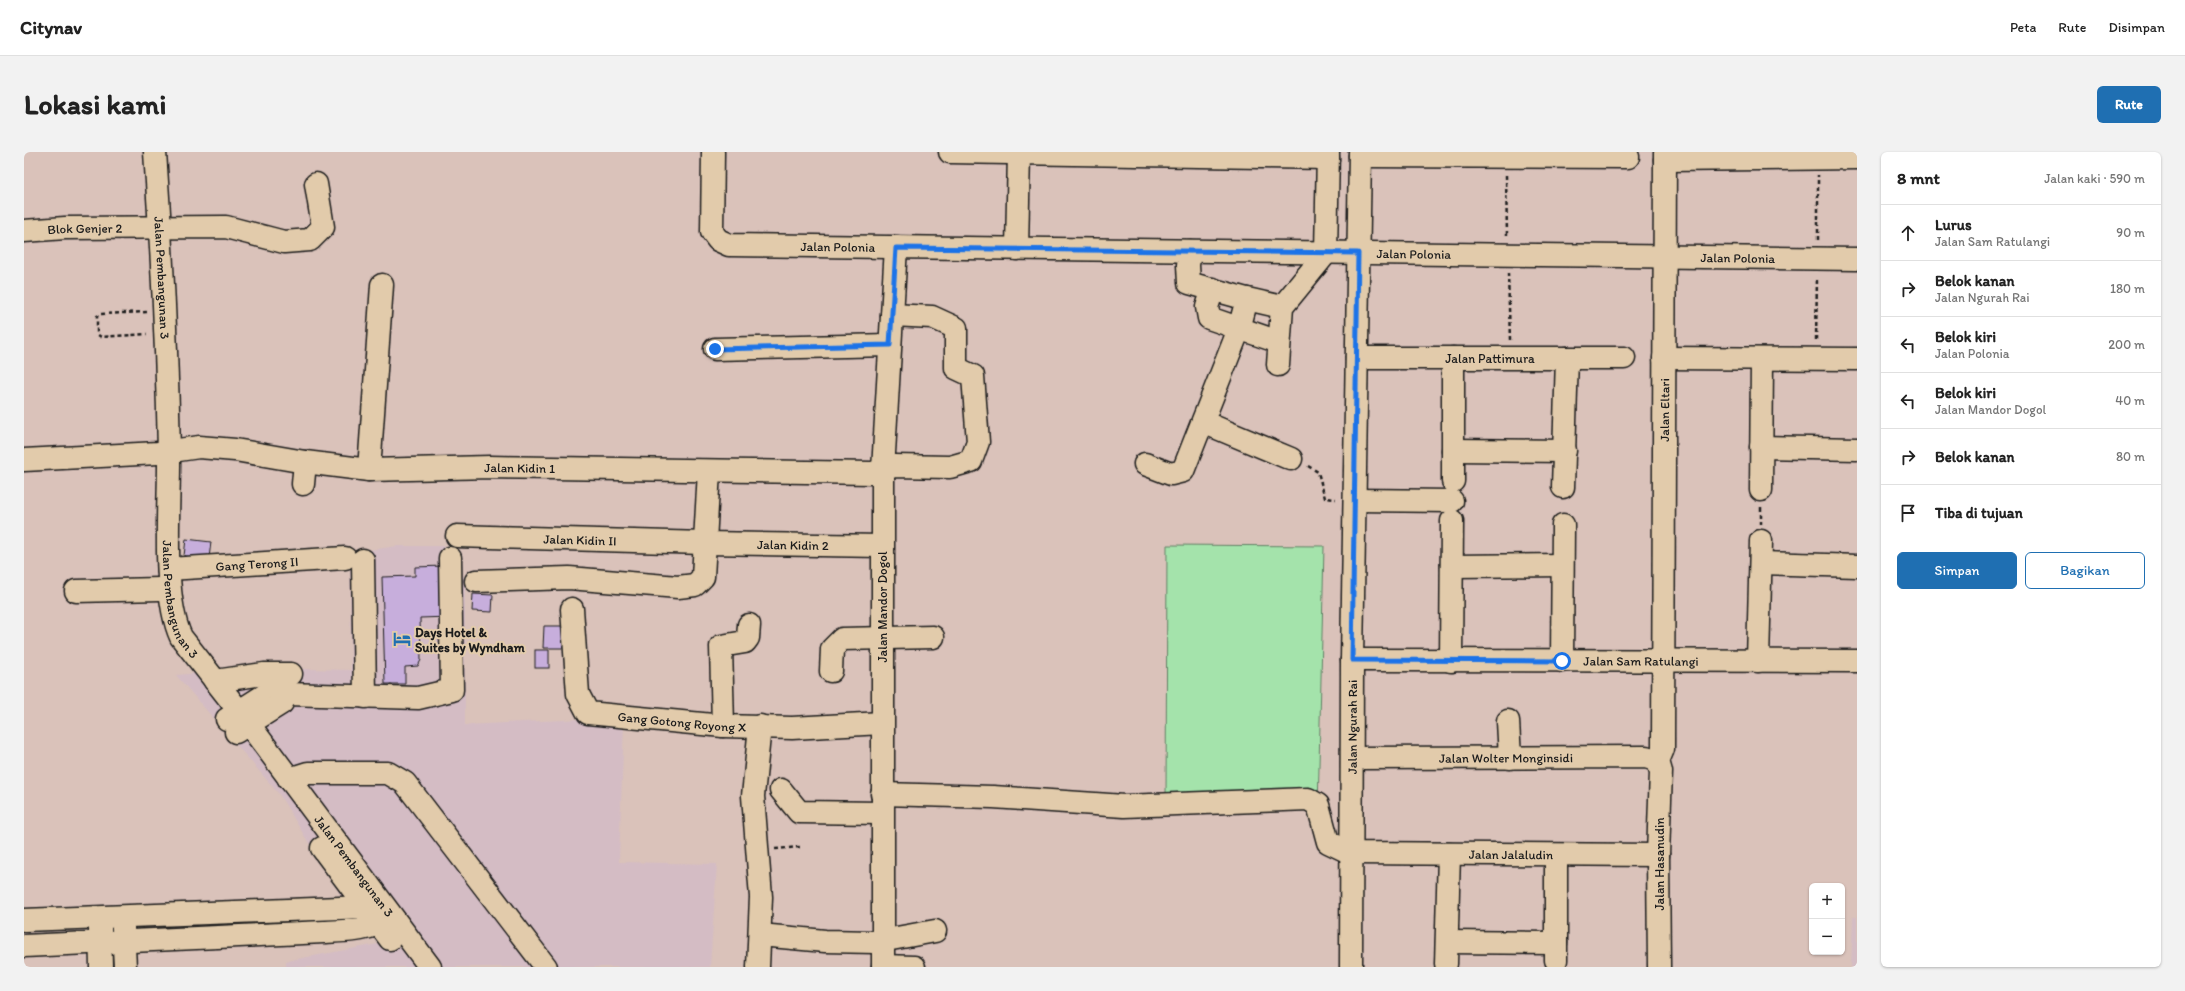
<!DOCTYPE html>
<html lang="id">
<head>
<meta charset="utf-8">
<style>
	body { margin:0; font-family:Itim,sans-serif; background:#f2f2f2; color:#222 }
	.controls { position:absolute; right:12px; bottom:12px; display:grid; overflow:hidden; border-radius:6px; box-shadow:0 1px 3px #0004 }
	.controls button { width:36px; height:36px; display:grid; place-items:center; padding:0; border:0; border-bottom:1px solid #e0e0e0; background:#fff; color:#222; font:20px sans-serif }
	.stop { position:absolute; width:12px; height:12px; margin:-9px; border:3px solid #1a73e8; border-radius:50%; background:#fff }
	.stop.end { background:#1a73e8; border-color:#fff; box-shadow:0 1px 4px #0008 }
	.list { margin:0; padding:0; list-style:none }
	h2 { display:flex; justify-content:space-between; align-items:center; height:52px; margin:0; padding:0 16px; font-size:17px }
	h2 small { font-size:13px; font-weight:400; color:#767676 }
	.list li { display:grid; grid-template-columns:26px 1fr auto; gap:12px; align-items:center; box-sizing:border-box; height:56px; padding:0 16px; border-top:1px solid #e0e0e0 }
	.list b { display:block; font-size:15px; white-space:nowrap }
	.list p { margin:0; font-size:13px; white-space:nowrap; color:#767676 }
	.list em { font-size:13px; font-style:normal; color:#767676 }
	.actions { display:flex; gap:8px; padding:12px 16px }
	.actions a { flex:1; padding:9px 0; border:1px solid #1f6fb2; border-radius:6px; text-align:center; font-size:14px; color:#1f6fb2 }
	.actions .main { background:#1f6fb2; color:#fff }
	.icon { flex:none; width:22px; height:22px; fill:none; stroke:currentColor; stroke-width:2; stroke-linecap:round; stroke-linejoin:round }
	.map { position:relative; flex:none; width:1833px; height:815px; overflow:hidden; border-radius:6px }
	header { display:flex; align-items:center; gap:24px; box-sizing:border-box; height:56px; padding:0 20px; background:#fff; border-bottom:1px solid #e0e0e0 }
	header strong { font-size:19px }
	nav { display:flex; gap:22px; margin-inline-start:auto; font-size:14px }
	.intro { display:flex; align-items:center; justify-content:space-between; box-sizing:border-box; height:96px; padding:0 24px }
	h1 { margin:0; font-size:28px }
	.button { padding:10px 18px; border-radius:6px; background:#1f6fb2; color:#fff; font-size:14px; font-weight:700 }
	main { display:flex; gap:24px; padding:0 24px }
	aside { flex:1; background:#fff; border-radius:6px; box-shadow:0 1px 3px #0004 }
	.map>svg:first-child { display:block }
	.built { fill:#d4bcc4 }
	.green { fill:#a4e3ab; stroke:#608064 }
	.building { fill:#c7aedc; stroke:#1c1c1c }
	.lines { fill:none; stroke-linecap:round; stroke-linejoin:round }
	.minor-casing { stroke:#1c1c1c; stroke-width:25 }
	.path { stroke:#1c1c1c; stroke-width:2.5; stroke-dasharray:4 3; stroke-linecap:butt }
	.minor { stroke:#e2cbab; stroke-width:22 }
	.route { stroke:#1a73e8; stroke-width:5 }
	.labels { text-anchor:middle; stroke-width:4; stroke-linejoin:round; paint-order:stroke }
	.street-label { font-size:13px; fill:#1c1c1c; stroke:#e2cbab }
	.poi-label { font-size:13px; font-weight:bold; fill:#1c1c1c; stroke:#e2cbab; text-anchor:start }
</style>
</head>
<body>
<header>
<strong>Citynav</strong>
<nav><a>Peta</a><a>Rute</a><a>Disimpan</a></nav>
</header>
<div class="intro"><h1>Lokasi kami</h1><a class="button">Rute</a></div>
<main>
<div class="map">
<svg width="1833" height="815" viewBox="0 0 1833 815">
	<rect width="100%" height="100%" fill="#dac2ba"/>
	<filter id="ink" filterUnits="userSpaceOnUse"><feTurbulence type="fractalNoise" baseFrequency=".025" numOctaves="2"/><feDisplacementMap in="SourceGraphic" scale="8" xChannelSelector="R" yChannelSelector="G"/><feConvolveMatrix kernelMatrix="1 2 1 2 8 2 1 2 1" color-interpolation-filters="sRGB"/></filter>
	<g filter="url(#ink)">
		<g class="built">
			<polygon points="373,394 420,394 441,427 441,573 578,566 600,569 595,710 693,712 686,815 262,815 262,809 354,792 319,747 255,642 152,523 237,516 327,518 326,401"/>
			<polygon points="1829,765 1833,765 1833,815 1827,815"/>
		</g>
		<polygon class="green" points="1143,393 1300,394 1294,659 1142,652"/>
		<g class="building">
			<polygon points="162,387 187,390 185,406 160,404"/>
			<polygon points="419,414 425,465 396,466 397,508 394,514 381,515 381,532 361,532 358,425 391,424 391,415"/>
			<polygon points="449,442 469,443 468,460 448,459"/>
			<polygon points="520,474 542,474 542,496 519,496"/>
			<rect x="511" y="498" width="14" height="18"/>
		</g>
		<g class="lines">
			<g class="minor-casing">
				<g id="minor">
					<path id="s1" d="M131,0C138,100 143,199 145,299C146,349 137,442 157,485L215,559L406,815"/>
					<path id="s2" d="M689,0L688,80L694,88L705,93L1833,107"/>
					<polyline points="926,0 1304,6"/>
					<polyline points="1336,4 1604,5"/>
					<polyline points="1641,8 1833,6"/>
					<path id="s3" d="M0,79L41,76L202,75L260,90L286,88L299,75L292,32"/>
					<polyline points="993,97 995,0"/>
					<polyline points="1189,137 1183,155 1185,166 1255,190"/>
					<polyline points="1223,147 1258,155"/>
					<polyline points="691,197 866,193"/>
					<path id="s4" d="M1333,206H1600"/>
					<polyline points="1640,206 1833,207"/>
					<polyline points="1254,213 1258,155 1302,101 1304,0"/>
					<polyline points="1179,270 1267,307"/>
					<polyline points="1737,295 1833,297"/>
					<polyline points="1429,298 1541,299"/>
					<path id="s5" d="M0,308L134,301L175,295L211,298L281,310L345,318L466,315L849,321L870,314L926,315L947,309L954,290L949,224L932,216V176L908,165L868,163"/>
					<polyline points="1121,312 1147,322 1159,319 1215,177 1223,147 1165,131 1164,113 1166,99"/>
					<polyline points="345,318 358,133"/>
					<polyline points="1429,329 1429,206"/>
					<polyline points="279,332 281,310"/>
					<polyline points="1539,335 1543,206"/>
					<polyline points="1737,338 1738,207"/>
					<polyline points="1331,348 1428,349"/>
					<path id="s6" d="M433,384L680,391L858,394"/>
					<polyline points="339,408 341,545"/>
					<polyline points="1737,411 1833,414"/>
					<polyline points="1428,414 1538,413"/>
					<path id="s7" d="M145,417L321,406"/>
					<polyline points="452,429 545,426 654,435 671,433 679,425 685,319"/>
					<polyline points="52,439 136,437"/>
					<path id="s8" d="M548,457L554,542L564,561L699,574L768,576L858,571"/>
					<path id="s9" d="M1328,508L1833,509"/>
					<polyline points="1427,509 1428,369"/>
					<polyline points="1538,509 1539,373"/>
					<polyline points="1734,509 1737,389"/>
					<polyline points="807,519 808,497 818,487 909,485"/>
					<polyline points="191,529 240,522 267,522"/>
					<polyline points="203,567 250,537 263,542 394,546 428,538 426,406"/>
					<polyline points="1484,569 1486,606"/>
					<polyline points="699,574 697,494 721,490 724,486 725,473"/>
					<polyline points="212,580 258,551 263,542"/>
					<path id="s10" d="M1329,606L1622,605L1634,609"/>
					<path id="s11" d="M1634,609L1639,597L1641,0"/>
					<polyline points="1634,609 1637,620 1634,703 1635,815"/>
					<polyline points="265,627 284,621 364,621 381,631 522,815"/>
					<polyline points="757,638 775,660 858,661"/>
					<path id="s12" d="M858,642L969,645L1100,654L1284,647L1294,653L1304,690L1327,701L1634,703"/>
					<polyline points="298,696 366,787"/>
					<polyline points="0,768 342,755 351,750"/>
					<polyline points="76,776 77,815"/>
					<polyline points="99,776 101,815"/>
					<polyline points="736,783 801,789 851,790 911,779"/>
					<polyline points="1423,790 1532,791"/>
					<path d="M0,794L300,780C322,779 347,779 366,766"/>
					<polyline points="1532,808 1532,703"/>
					<polyline points="1422,812 1425,702"/>
					<polyline points="859,814 890,815"/>
					<polyline points="734,815 737,745 729,644 736,574"/>
					<polyline points="859,815 859,318 872,95"/>
					<path id="s13" d="M1327,815L1328,508L1336,0"/>
				</g>
			</g>
			<g class="path">
				<polyline points="1482,23 1483,84"/>
				<polyline points="1794,88 1794,23"/>
				<polyline points="1484,121 1486,188"/>
				<polyline points="123,160 77,162 73,164 73,182 77,185 123,182"/>
				<polyline points="1792,188 1793,125"/>
				<polyline points="1284,314 1294,320 1301,346 1312,347"/>
				<polyline points="1737,355 1737,372"/>
				<polyline points="751,697 776,695"/>
			</g>
			<use href="#minor" class="minor"/>
		</g>
	</g>
	<g class="lines" filter="url(#ink)">
		<polyline class="route" points="691,197 866,193 872,96 1334,101 1328,508 1538,509"/>
	</g>
	<defs>
		<g id="hotel-bare" transform="scale(1.38)"><path d="M-6-4.5h1.5V1H6V5H4.5V3h-9V5H-6ZM-4 0a1.8 1.8 0 1 1 3.6 0ZM.5 0V-2.5h3Q6-2.5 6 0Z" fill="#1f6fb2" stroke="#e2cbab" stroke-width="2.5" paint-order="stroke"/></g>
	</defs>
	<g fill-rule="evenodd">
		<use href="#hotel-bare" x="378" y="487"/>
	</g>
	<g class="labels">
		<g class="street-label">
			<text dy="5" stroke="none"><textPath href="#s3" startOffset="61">Blok Genjer 2</textPath></text>
			<text dy="5" stroke="none"><textPath href="#s2" startOffset="211">Jalan Polonia</textPath></text>
			<text dy="5" stroke="none"><textPath href="#s2" startOffset="787">Jalan Polonia</textPath></text>
			<text dy="5" stroke="none"><textPath href="#s2" startOffset="1111">Jalan Polonia</textPath></text>
			<text dy="5" stroke="none"><textPath href="#s1" startOffset="126">Jalan Pembangunan 3</textPath></text>
			<text dy="5" stroke="none"><textPath href="#s4" startOffset="133">Jalan Pattimura</textPath></text>
			<text dy="5" stroke="none"><textPath href="#s11" startOffset="352">Jalan Eltari</textPath></text>
			<text dy="5" stroke="none"><textPath href="#s5" startOffset="498">Jalan Kidin 1</textPath></text>
			<text dy="5" stroke="none"><textPath href="#s6" startOffset="123">Jalan Kidin II</textPath></text>
			<text dy="5" stroke="none"><textPath href="#s6" startOffset="336">Jalan Kidin 2</textPath></text>
			<text dy="5" stroke="none"><textPath href="#s7" startOffset="88">Gang Terong II</textPath></text>
			<text dy="5" stroke="none"><textPath href="#s1" startOffset="450">Jalan Pembangunan 3</textPath></text>
			<text transform="translate(858 455) rotate(-90)" y="5">Jalan Mandor Dogol</text>
			<text dy="5" stroke="none"><textPath href="#s9" startOffset="289">Jalan Sam Ratulangi</textPath></text>
			<text dy="5" stroke="none"><textPath href="#s8" startOffset="201">Gang Gotong Royong X</textPath></text>
			<text dy="5" stroke="none"><textPath href="#s13" startOffset="240">Jalan Ngurah Rai</textPath></text>
			<text dy="5" stroke="none"><textPath href="#s10" startOffset="153">Jalan Wolter Monginsidi</textPath></text>
			<text dy="5" stroke="none"><textPath href="#s12" startOffset="662">Jalan Jalaludin</textPath></text>
			<text transform="translate(1635 712) rotate(-90)" y="5">Jalan Hasanudin</text>
			<text dy="5" stroke="none"><textPath href="#s1" startOffset="774">Jalan Pembangunan 3</textPath></text>
		</g>
		<g class="poi-label">
			<text x="391" y="485">Days Hotel &amp;<tspan x="391" dy="15">Suites by Wyndham</tspan></text>
		</g>
	</g>
</svg>
<div class="controls">
<button>+</button>
<button>−</button>
</div>
<div class="stop" style="left:1538px;top:509px"></div>
<div class="stop end" style="left:691px;top:197px"></div>
</div>
<aside>
<h2>8 mnt<small>Jalan kaki · 590 m</small></h2>
<ul class="list">
<li><svg class="icon" aria-label="ahead" viewBox="0 0 24 24"><path d="M12 20V5M6 11l6-6 6 6"/></svg><div><b>Lurus</b><p>Jalan Sam Ratulangi</p></div><em>90 m</em></li>
<li><svg class="icon" aria-label="right" viewBox="0 0 24 24"><path d="M7 20v-9h11M14 6l5 5-5 5"/></svg><div><b>Belok kanan</b><p>Jalan Ngurah Rai</p></div><em>180 m</em></li>
<li><svg class="icon" aria-label="left" viewBox="0 0 24 24"><path d="M17 20v-9H6M10 6l-5 5 5 5"/></svg><div><b>Belok kiri</b><p>Jalan Polonia</p></div><em>200 m</em></li>
<li><svg class="icon" aria-label="left" viewBox="0 0 24 24"><path d="M17 20v-9H6M10 6l-5 5 5 5"/></svg><div><b>Belok kiri</b><p>Jalan Mandor Dogol</p></div><em>40 m</em></li>
<li><svg class="icon" aria-label="right" viewBox="0 0 24 24"><path d="M7 20v-9h11M14 6l5 5-5 5"/></svg><div><b>Belok kanan</b></div><em>80 m</em></li>
<li><svg class="icon" aria-label="arrive" viewBox="0 0 24 24"><path d="M6 21V4h12l-3 4 3 4H6"/></svg><div><b>Tiba di tujuan</b></div></li>
</ul>
<div class="actions"><a class="main">Simpan</a><a>Bagikan</a></div>
</aside>
</main>
</body>
</html>
